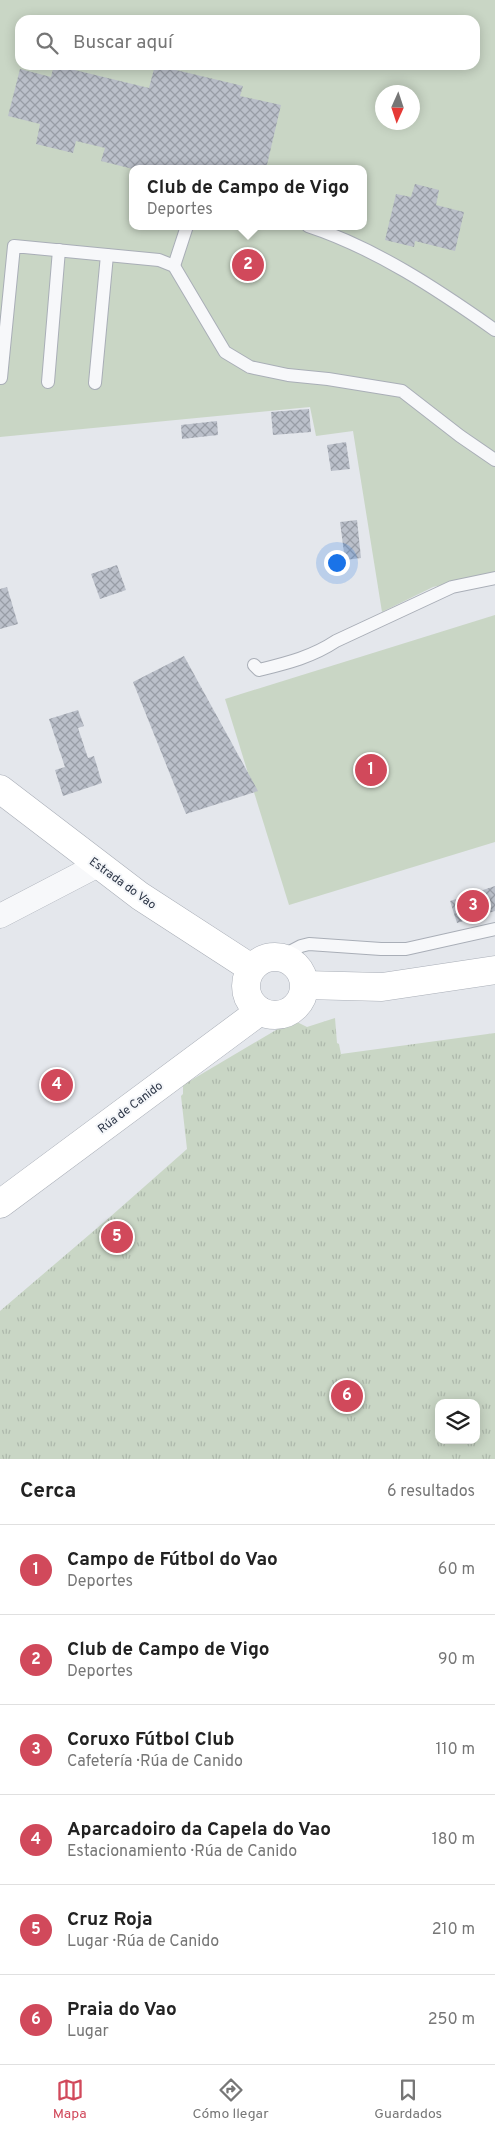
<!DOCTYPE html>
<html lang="es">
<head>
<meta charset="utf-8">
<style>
	body { margin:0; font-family:Overpass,sans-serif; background:#f2f2f2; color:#222 }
	.controls { position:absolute; right:15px; bottom:15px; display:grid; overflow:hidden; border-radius:10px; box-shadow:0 2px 12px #0003 }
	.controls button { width:45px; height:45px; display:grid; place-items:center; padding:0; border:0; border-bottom:1px solid #e0e0e0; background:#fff; color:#222; font:25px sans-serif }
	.compass { position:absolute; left:375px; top:85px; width:45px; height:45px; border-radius:50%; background:#fff; box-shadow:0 2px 12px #0003; rotate:183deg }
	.you { position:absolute; left:336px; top:562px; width:18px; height:18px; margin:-12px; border:4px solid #fff; border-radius:50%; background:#1a73e8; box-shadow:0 0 0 8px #1a73e833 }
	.badge { display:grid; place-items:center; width:32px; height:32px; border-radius:50%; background:#d1495b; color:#fff; font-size:16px; font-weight:700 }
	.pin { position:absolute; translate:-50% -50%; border:2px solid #fff; box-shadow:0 1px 5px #0006 }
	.popup { position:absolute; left:129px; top:165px; width:238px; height:65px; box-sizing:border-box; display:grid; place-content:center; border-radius:10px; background:#fff; filter:drop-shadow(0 1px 4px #0005); font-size:16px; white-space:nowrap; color:#767676 }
	.popup b { font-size:19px; color:#222 }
	.popup::after { content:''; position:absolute; left:50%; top:100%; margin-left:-10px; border:10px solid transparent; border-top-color:#fff }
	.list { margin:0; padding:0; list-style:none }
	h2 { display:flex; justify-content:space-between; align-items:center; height:65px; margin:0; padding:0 20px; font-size:21px }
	h2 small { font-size:16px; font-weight:400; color:#767676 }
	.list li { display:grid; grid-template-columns:32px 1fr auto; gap:15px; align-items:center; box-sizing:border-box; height:90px; padding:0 20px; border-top:1px solid #e0e0e0 }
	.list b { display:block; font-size:19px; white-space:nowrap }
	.list p { margin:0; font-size:16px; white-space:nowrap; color:#767676 }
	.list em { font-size:16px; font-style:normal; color:#767676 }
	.icon { flex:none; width:28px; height:28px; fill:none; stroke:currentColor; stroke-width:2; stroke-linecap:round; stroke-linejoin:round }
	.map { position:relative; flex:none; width:495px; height:1459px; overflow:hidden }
	.search { position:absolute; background:#fff; box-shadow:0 2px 12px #0003; left:15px; right:15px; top:15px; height:55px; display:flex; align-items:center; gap:12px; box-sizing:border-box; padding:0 18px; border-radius:15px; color:#767676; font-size:19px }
	.sheet { height:605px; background:#fff }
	nav { display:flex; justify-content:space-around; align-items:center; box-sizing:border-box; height:70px; border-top:1px solid #e0e0e0; background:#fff; font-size:14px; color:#767676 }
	nav a { display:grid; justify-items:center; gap:2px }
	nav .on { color:#d1495b }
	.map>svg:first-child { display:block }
	.green { fill:#c9d6c5; fill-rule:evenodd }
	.park { fill:url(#park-tufts); fill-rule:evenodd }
	.building { fill:url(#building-cross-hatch) }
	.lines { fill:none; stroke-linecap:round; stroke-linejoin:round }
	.lane-casing { stroke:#a9aeb7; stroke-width:14 }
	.street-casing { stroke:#a9aeb7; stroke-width:25 }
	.secondary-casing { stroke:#a9aeb7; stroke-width:29 }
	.lane { stroke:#f7f8fa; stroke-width:12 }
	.street { stroke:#f7f8fa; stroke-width:24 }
	.secondary { stroke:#fff; stroke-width:28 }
	.labels { text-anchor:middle; stroke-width:4; stroke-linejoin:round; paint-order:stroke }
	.street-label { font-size:12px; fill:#2b3445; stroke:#f4f6f9 }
</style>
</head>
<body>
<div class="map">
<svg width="495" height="1459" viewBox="0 0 495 1459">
	<defs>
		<pattern id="park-tufts" width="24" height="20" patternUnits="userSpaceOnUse" patternTransform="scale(1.25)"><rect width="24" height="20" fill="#c9d6c5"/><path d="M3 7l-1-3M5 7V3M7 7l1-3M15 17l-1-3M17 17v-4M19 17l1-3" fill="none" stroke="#adb8ab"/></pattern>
		<pattern id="building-cross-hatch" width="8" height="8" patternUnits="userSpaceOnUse" patternTransform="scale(1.25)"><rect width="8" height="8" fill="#bbc0ca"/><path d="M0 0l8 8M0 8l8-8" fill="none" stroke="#989da6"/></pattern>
	</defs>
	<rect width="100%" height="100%" fill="#e4e7ec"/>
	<g class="green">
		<path d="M0,0H495V574L433,587L382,612L353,431L316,436L310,407L0,437ZM20,20H475V65H20ZM382,92H412V122H382ZM133,169H363V226H133Z"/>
		<polygon points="495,615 495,842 289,905 225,699"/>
	</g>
	<path class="park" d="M335,1018L337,1043L339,1044L341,1054L495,1033V1459H0V1311L110,1217L187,1149L181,1096L183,1094V1085L293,1020L307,1027ZM439,1403H476V1440H439Z"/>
	<g class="building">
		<polygon points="54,65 149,88 155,65 243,86 240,96 281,105 266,169 200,169 193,167 193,169 133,169 101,161 105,148 76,141 73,153 36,144 40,124 8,116 20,69 51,77"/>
		<polygon points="415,184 439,190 436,205 464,212 455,251 415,241 414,247 385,240 396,194 411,197"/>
		<polygon points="309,409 311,432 273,435 271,412"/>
		<polygon points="217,421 218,435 182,439 181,425"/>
		<polygon points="346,442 350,469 331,471 327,445"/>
		<polygon points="357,520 361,558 345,560 340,522"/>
		<polygon points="117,565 126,590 100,599 91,574"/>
		<polygon points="7,587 18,624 0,629 0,589"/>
		<polygon points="184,656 258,791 186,814 133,682"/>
		<polygon points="78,710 84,726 78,728 88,758 94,756 102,783 63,796 55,770 65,767 49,719"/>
		<polygon points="495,886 495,911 457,923 450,901"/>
		<polygon points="130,1227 133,1240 104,1246 101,1234"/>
	</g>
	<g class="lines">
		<g class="lane-casing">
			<g id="lane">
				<path d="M308,226C375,248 437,289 495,330"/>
				<polyline points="174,266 187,226"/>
				<polyline points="1,378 14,246 159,260 174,266 225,352 250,367 288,375 328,379 402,391 460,436 495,460"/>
				<polyline points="48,382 59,250"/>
				<polyline points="95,383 107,255"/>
				<path d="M254,665L259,670C287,663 312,657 336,641L452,587L495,578"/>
				<polyline points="280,957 301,946 309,944 381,949 406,949 495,929"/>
			</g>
		</g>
		<g class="street-casing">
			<polyline id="street" points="0,916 98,865"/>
		</g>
		<g class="secondary-casing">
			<g id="secondary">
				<polyline points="0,789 140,896 251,968"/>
				<circle cx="275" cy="986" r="29"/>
				<polyline points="305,985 382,987 495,970"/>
				<polyline points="0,1204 260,1011"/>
			</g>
		</g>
		<use href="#lane" class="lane"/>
		<use href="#street" class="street"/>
		<use href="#secondary" class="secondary"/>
	</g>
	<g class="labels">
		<g class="street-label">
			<text transform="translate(123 883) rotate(36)" y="4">Estrada do Vao</text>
			<text transform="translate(130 1107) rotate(-37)" y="4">Rúa de Canido</text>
		</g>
	</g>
</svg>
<div class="controls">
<button><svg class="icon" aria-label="layers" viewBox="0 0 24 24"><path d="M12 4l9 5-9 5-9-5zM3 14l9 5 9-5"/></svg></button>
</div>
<svg class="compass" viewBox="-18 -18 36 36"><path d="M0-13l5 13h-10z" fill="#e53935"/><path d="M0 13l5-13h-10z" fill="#767676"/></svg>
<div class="you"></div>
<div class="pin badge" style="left:371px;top:770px">1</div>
<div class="pin badge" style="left:248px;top:265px">2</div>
<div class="popup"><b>Club de Campo de Vigo</b>Deportes</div>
<div class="pin badge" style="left:473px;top:906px">3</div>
<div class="pin badge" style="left:57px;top:1085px">4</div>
<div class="pin badge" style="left:117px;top:1237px">5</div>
<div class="pin badge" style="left:347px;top:1396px">6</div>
<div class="search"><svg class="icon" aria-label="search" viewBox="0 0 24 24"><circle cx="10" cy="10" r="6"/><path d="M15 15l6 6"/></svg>Buscar aquí</div>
</div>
<section class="sheet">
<h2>Cerca<small>6 resultados</small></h2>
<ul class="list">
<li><span class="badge">1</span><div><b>Campo de Fútbol do Vao</b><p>Deportes</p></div><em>60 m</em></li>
<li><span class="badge">2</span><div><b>Club de Campo de Vigo</b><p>Deportes</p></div><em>90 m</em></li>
<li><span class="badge">3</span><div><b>Coruxo Fútbol Club</b><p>Cafetería · Rúa de Canido</p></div><em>110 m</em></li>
<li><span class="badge">4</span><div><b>Aparcadoiro da Capela do Vao</b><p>Estacionamiento · Rúa de Canido</p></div><em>180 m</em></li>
<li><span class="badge">5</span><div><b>Cruz Roja</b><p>Lugar · Rúa de Canido</p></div><em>210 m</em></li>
<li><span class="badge">6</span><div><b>Praia do Vao</b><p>Lugar</p></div><em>250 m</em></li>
</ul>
</section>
<nav>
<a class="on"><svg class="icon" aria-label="map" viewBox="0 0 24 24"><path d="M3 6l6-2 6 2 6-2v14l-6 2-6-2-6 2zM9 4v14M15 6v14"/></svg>Mapa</a>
<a><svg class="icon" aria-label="directions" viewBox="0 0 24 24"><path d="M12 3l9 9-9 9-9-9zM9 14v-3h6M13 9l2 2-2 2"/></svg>Cómo llegar</a>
<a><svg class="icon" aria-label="saved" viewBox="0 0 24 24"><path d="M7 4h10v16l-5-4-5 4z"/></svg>Guardados</a>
</nav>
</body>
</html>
